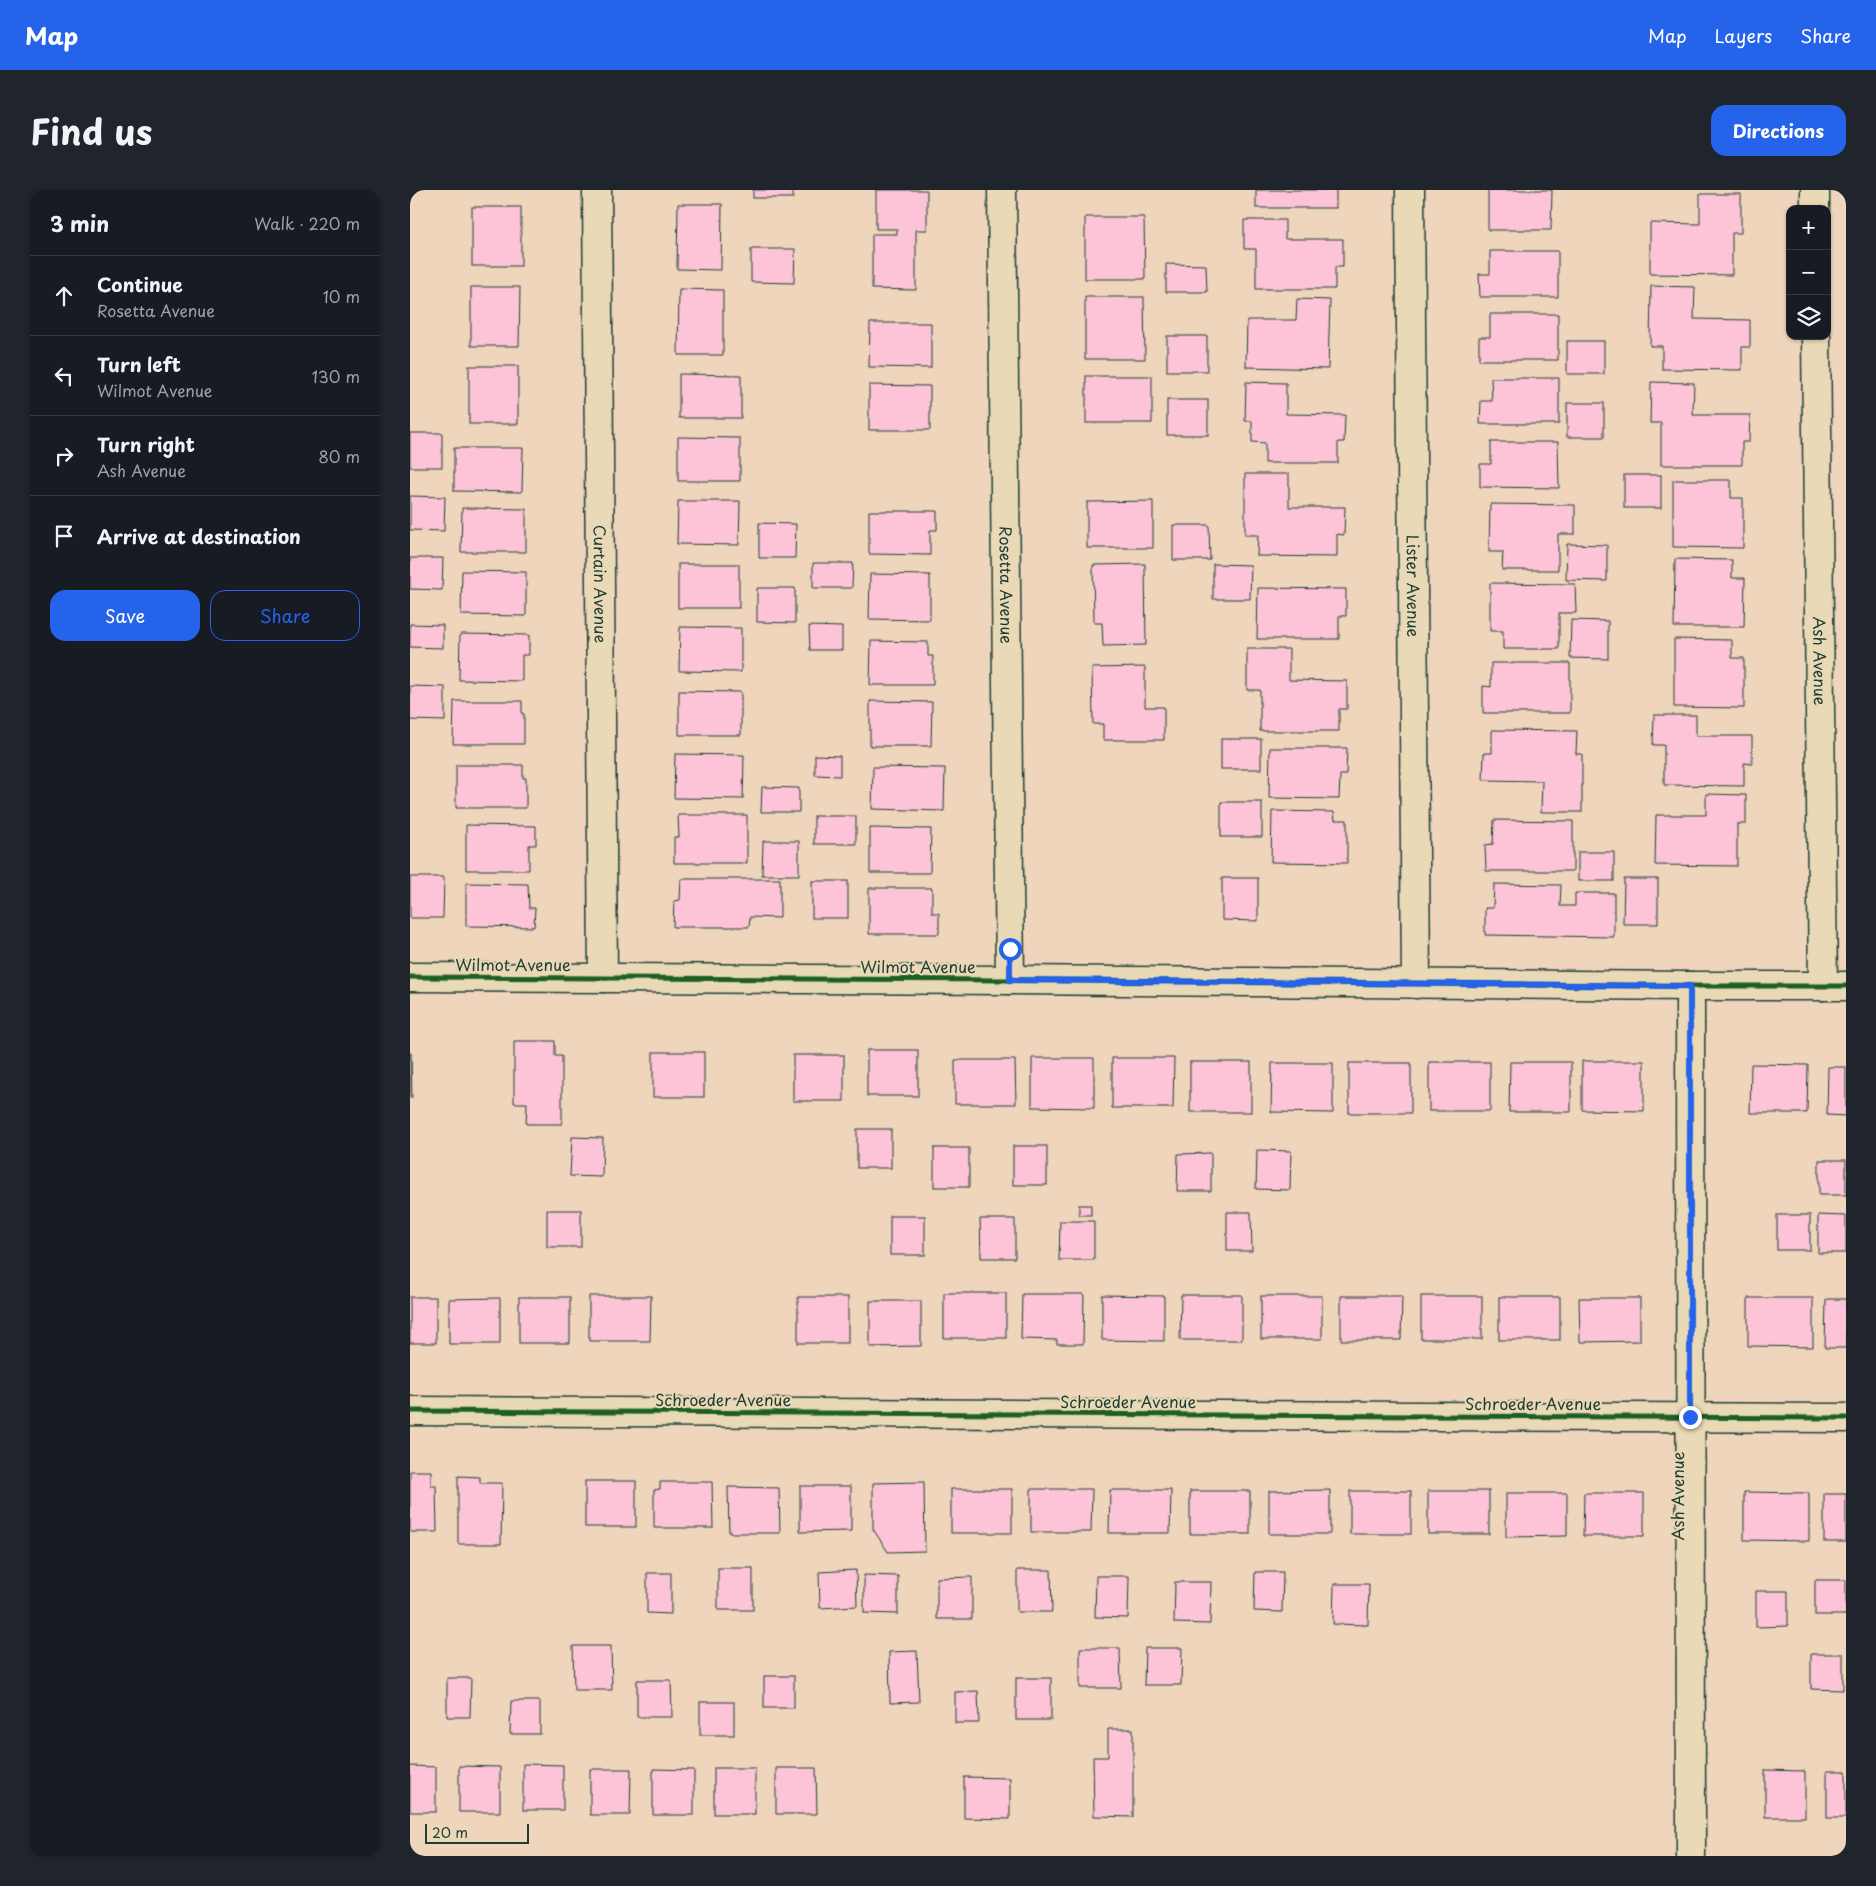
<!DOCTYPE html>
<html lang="en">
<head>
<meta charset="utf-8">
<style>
	body { margin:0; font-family:"Playpen Sans",sans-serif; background:#20242c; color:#f1f3f6 }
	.controls { position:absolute; right:15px; top:15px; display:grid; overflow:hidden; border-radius:10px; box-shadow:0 1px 4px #0004 }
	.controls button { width:45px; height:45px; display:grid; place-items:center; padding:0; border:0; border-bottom:1px solid #363941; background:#171b24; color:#f1f3f6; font:25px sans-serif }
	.scale { position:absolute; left:15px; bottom:12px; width:104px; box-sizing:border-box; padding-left:5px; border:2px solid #1f3d34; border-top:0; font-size:14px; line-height:18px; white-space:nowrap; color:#1f3d34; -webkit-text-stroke:4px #ead9b6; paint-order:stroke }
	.stop { position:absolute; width:15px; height:15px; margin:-11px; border:4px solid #2563eb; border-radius:50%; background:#fff }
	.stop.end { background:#2563eb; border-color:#fff; box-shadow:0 1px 5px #0008 }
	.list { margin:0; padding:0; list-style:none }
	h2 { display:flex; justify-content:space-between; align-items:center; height:65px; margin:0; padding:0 20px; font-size:21px }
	h2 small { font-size:16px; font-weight:400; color:#9ea1a6 }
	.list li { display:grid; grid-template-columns:32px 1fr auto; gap:15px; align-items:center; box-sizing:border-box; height:80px; padding:0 20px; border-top:1px solid #363941 }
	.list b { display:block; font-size:19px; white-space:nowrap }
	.list p { margin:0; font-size:16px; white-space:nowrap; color:#9ea1a6 }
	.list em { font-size:16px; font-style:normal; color:#9ea1a6 }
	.actions { display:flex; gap:10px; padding:15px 20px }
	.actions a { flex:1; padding:11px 0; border:1px solid #2563eb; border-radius:15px; text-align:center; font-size:18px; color:#2563eb }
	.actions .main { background:#2563eb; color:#fff }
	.icon { flex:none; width:28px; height:28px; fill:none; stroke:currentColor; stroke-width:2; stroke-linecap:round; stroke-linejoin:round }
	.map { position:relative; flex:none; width:1436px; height:1666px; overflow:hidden; border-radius:15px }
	header { display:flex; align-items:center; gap:30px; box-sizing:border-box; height:70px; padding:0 25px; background:#2563eb; color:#fff }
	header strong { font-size:24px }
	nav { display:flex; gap:28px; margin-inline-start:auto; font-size:18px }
	.intro { display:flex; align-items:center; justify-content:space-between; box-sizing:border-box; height:120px; padding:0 30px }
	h1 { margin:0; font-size:35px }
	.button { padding:12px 22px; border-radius:15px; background:#2563eb; color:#fff; font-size:18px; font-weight:700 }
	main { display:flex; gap:30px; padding:0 30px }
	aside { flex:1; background:#171b24; border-radius:15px; box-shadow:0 1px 4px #0004 }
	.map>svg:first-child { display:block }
	.building { fill:#fdc3d6; stroke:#1f3d34 }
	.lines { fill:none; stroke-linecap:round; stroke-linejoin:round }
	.street-casing { stroke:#1f3d34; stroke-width:31 }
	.street { stroke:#ead9b6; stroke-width:28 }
	.cycleway-casing { stroke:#ead9b6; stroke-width:8 }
	.cycleway { stroke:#1b5e20; stroke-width:5 }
	.route { stroke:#2563eb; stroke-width:6 }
	.labels { text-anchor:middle; stroke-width:4; stroke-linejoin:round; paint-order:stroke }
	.street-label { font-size:16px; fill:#1f3d34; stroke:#ead9b6 }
</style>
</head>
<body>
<header>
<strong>Map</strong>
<nav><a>Map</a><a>Layers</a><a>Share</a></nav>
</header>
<div class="intro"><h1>Find us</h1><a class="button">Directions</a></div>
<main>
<aside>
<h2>3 min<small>Walk · 220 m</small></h2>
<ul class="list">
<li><svg class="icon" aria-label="ahead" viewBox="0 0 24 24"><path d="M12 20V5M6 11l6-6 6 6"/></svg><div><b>Continue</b><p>Rosetta Avenue</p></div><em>10 m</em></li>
<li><svg class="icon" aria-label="left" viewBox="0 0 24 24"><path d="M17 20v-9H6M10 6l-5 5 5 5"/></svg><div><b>Turn left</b><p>Wilmot Avenue</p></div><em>130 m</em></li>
<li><svg class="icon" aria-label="right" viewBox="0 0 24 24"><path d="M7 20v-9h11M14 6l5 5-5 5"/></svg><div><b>Turn right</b><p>Ash Avenue</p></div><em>80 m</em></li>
<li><svg class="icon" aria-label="arrive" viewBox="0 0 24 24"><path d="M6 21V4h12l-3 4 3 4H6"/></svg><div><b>Arrive at destination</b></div></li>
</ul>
<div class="actions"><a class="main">Save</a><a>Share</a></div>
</aside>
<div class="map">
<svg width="1436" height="1666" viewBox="0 0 1436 1666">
	<rect width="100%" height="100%" fill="#eed5bc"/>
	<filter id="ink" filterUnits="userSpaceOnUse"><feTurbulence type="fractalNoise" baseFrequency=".02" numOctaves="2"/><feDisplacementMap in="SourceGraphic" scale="10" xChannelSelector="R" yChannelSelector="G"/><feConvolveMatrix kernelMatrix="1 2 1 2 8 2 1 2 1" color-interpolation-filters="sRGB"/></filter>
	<g filter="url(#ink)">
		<g class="building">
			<rect x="343" y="0" width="40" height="8"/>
			<polygon points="466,0 517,0 517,40 506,40 506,100 462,99 462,44 487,44 487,39 466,39"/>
			<rect x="846" y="0" width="80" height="18"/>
			<polygon points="1078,0 1142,0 1141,40 1078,40"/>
			<polygon points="1290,4 1331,4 1331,43 1322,43 1322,85 1240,84 1240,33 1290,34"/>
			<polygon points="268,14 312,14 311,80 267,79"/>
			<rect x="62" y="17" width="49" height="59"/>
			<polygon points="675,27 734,27 735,89 675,89"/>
			<polygon points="834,30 875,30 875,49 933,49 933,77 925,77 925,99 846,99 846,59 834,59"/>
			<polygon points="341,59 385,59 384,93 341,92"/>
			<polygon points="1080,61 1148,61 1148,107 1070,107 1069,84 1080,84"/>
			<polygon points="756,74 796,75 797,102 756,102"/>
			<polygon points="1241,96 1285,97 1284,129 1340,130 1340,157 1332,157 1332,180 1252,179 1252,156 1240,156"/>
			<polygon points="61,97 110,97 109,156 61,156"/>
			<polygon points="269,99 313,100 313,165 268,165"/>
			<polygon points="675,107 734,107 735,169 675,169"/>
			<polygon points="887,109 920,110 918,179 836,177 837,130 886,130"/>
			<polygon points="1080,124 1148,124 1148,170 1069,170 1069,147 1080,147"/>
			<polygon points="460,133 521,133 521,178 459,177"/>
			<rect x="757" y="146" width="40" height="35"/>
			<rect x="1157" y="151" width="37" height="33"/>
			<rect x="59" y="176" width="49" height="58"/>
			<polygon points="269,184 331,185 331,228 269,228"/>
			<rect x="676" y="186" width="66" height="47"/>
			<polygon points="1081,188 1149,188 1149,234 1070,234 1071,211 1082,211"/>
			<polygon points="836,192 876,193 876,224 935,225 934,252 928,252 928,273 855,273 855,253 842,252 842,231 835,231"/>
			<polygon points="1241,192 1284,193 1283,225 1340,225 1339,252 1332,252 1332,275 1251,275 1251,233 1240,233"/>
			<polygon points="459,195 520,196 520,240 459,240"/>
			<rect x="757" y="210" width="41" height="35"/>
			<rect x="1157" y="213" width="37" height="34"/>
			<rect x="0" y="243" width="32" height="34"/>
			<polygon points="268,247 330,248 330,291 268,291"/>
			<polygon points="1081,252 1148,252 1149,298 1070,297 1070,274 1081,274"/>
			<polygon points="44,258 113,258 112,302 44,301"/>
			<polygon points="835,284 879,284 879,317 935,317 934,345 927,344 927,367 847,366 848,345 835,345"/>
			<rect x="1214" y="285" width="37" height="33"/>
			<polygon points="1263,290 1321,290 1321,308 1333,308 1333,358 1263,357"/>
			<polygon points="0,306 35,307 34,341 0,340"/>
			<polygon points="268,311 330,311 329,355 267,354"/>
			<polygon points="743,311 743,358 677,358 677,312"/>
			<polygon points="1080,314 1165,315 1165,344 1148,344 1148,380 1092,380 1093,362 1079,362"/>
			<polygon points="52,318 116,319 116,362 51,362"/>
			<polygon points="459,321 527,321 527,340 520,340 520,365 459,364"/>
			<polygon points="349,333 386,334 385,368 349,368"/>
			<polygon points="763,335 799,335 800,370 763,370"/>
			<polygon points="1157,354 1197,355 1197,391 1156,390"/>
			<polygon points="0,368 33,368 32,400 0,399"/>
			<polygon points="1265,369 1322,370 1322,388 1335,388 1334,437 1264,437"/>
			<polygon points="403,373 443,373 442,398 403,398"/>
			<rect x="268" y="374" width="61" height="44"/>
			<polygon points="735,374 736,455 693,456 692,433 684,433 683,375"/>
			<polygon points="803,374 841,375 840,409 803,409"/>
			<polygon points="52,381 116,382 116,426 51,425"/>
			<polygon points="460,384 520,385 520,430 459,429"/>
			<polygon points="1080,393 1165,394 1166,423 1149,423 1149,459 1093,459 1093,441 1080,441"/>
			<polygon points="347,398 385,398 385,433 347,432"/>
			<polygon points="848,398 936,399 936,426 929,426 929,449 847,449"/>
			<polygon points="1161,430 1198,431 1198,469 1160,468"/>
			<polygon points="0,434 33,435 33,458 0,457"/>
			<polygon points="399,436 432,437 432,460 400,460"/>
			<polygon points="270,437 331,438 331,482 269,481"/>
			<polygon points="50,444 119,445 119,465 112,465 112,491 49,490"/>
			<polygon points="1264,449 1322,450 1322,468 1334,468 1334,518 1264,517"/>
			<polygon points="461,451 518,452 518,466 523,466 523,495 460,495"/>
			<polygon points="837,459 879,459 879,490 937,491 937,519 929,519 929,541 850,541 850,500 837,500"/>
			<polygon points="1081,473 1160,473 1160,523 1073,523 1073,496 1081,497"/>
			<polygon points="735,477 735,517 754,517 754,550 693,550 693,534 683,534 682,478"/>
			<polygon points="0,496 35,497 35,531 0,530"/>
			<polygon points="269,501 331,502 331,545 269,545"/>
			<polygon points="44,511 112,511 112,524 114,524 114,554 43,554"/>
			<polygon points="460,511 522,512 521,556 460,556"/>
			<polygon points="1244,525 1286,525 1286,546 1342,546 1342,574 1334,573 1334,596 1254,595 1254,555 1243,555"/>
			<polygon points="1082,540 1167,541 1166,564 1172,564 1172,622 1131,622 1132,591 1073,590 1074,563 1082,563"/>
			<rect x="811" y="549" width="40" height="30"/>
			<polygon points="860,558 937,558 936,585 930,585 929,609 859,608"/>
			<polygon points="265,564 334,565 333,609 264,608"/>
			<polygon points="405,565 430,566 430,586 405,585"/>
			<polygon points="46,575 113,575 113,588 116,588 116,618 46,618"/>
			<polygon points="463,577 535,578 534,621 462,619"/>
			<polygon points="352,597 389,598 389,622 351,622"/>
			<polygon points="1296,604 1336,605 1336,634 1327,634 1327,676 1245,675 1246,625 1296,625"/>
			<rect x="811" y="612" width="41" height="35"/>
			<polygon points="862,621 924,622 925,630 937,630 937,673 861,672"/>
			<polygon points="268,625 337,625 337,673 264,673 264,647 269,647"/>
			<rect x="404" y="626" width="42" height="28"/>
			<polygon points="1084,630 1163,631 1163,681 1076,681 1075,655 1083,654"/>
			<polygon points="56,635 126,636 126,655 119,655 119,680 56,680"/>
			<polygon points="460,638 521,639 520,683 460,683"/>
			<polygon points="353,651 389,651 389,685 352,685"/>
			<rect x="1168" y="662" width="36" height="29"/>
			<polygon points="0,687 34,687 33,728 0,728"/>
			<polygon points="812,688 848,688 848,731 812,730"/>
			<polygon points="271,689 370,689 370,728 340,727 339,737 263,737 264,711 270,710"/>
			<polygon points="1214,689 1248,689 1248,734 1213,734"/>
			<rect x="402" y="691" width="36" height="37"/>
			<polygon points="56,693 118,694 119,718 125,718 124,737 56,736"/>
			<polygon points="1084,694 1151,695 1150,716 1165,716 1165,703 1204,703 1204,747 1075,745 1075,718 1083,718"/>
			<polygon points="459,698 522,698 522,723 529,723 529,744 459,744"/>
			<polygon points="104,851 145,851 145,866 152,866 152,934 116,934 117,913 104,913"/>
			<rect x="457" y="860" width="51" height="46"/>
			<rect x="243" y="862" width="51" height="45"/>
			<polygon points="0,863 1,863 2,908 0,908"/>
			<rect x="383" y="865" width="51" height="46"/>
			<polygon points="622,868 684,868 684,918 622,917"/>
			<polygon points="702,868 764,868 763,918 702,918"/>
			<polygon points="545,870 605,870 606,914 545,914"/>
			<polygon points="1172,871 1234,871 1234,921 1172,920"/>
			<rect x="780" y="872" width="61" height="50"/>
			<rect x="1019" y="872" width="61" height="49"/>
			<polygon points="1100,872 1161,872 1161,922 1099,922"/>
			<polygon points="862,873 923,873 923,923 861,922"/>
			<rect x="939" y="873" width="62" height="50"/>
			<polygon points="1341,874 1398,875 1397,923 1340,923"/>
			<polygon points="1418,877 1436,877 1436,926 1417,925"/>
			<rect x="447" y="939" width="34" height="39"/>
			<polygon points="162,947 193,948 192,987 160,986"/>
			<rect x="603" y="956" width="34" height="39"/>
			<rect x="524" y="958" width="35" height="39"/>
			<polygon points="847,960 881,961 880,1000 846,999"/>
			<polygon points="801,963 801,1001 767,1001 768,964"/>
			<rect x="1409" y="970" width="27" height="35"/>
			<rect x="669" y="1015" width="12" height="10"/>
			<rect x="137" y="1020" width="34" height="37"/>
			<polygon points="817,1022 841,1022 842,1061 817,1061"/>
			<rect x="1367" y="1025" width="33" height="35"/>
			<polygon points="1408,1025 1436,1026 1436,1063 1408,1063"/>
			<rect x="480" y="1026" width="35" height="39"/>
			<polygon points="570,1029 605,1029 605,1068 571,1068"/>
			<polygon points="650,1031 684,1031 684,1070 649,1070"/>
			<rect x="534" y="1103" width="62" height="45"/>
			<polygon points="612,1104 674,1104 673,1154 647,1154 647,1150 611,1149"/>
			<polygon points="692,1105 754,1106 754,1151 692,1150"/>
			<polygon points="771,1105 832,1105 832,1150 770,1150"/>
			<polygon points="179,1106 241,1106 240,1151 179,1151"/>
			<rect x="851" y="1106" width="61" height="43"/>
			<polygon points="931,1106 992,1106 991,1150 931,1150"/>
			<rect x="1011" y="1106" width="61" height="43"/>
			<rect x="0" y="1107" width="26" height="46"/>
			<rect x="109" y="1107" width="51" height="46"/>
			<rect x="388" y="1107" width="50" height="46"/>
			<rect x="1089" y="1107" width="61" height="43"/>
			<polygon points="90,1108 90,1154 39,1154 39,1109"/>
			<polygon points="1169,1108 1230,1108 1230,1151 1170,1152"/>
			<polygon points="1338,1108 1403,1108 1403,1157 1338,1156"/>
			<polygon points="1416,1109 1436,1109 1436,1158 1415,1158"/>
			<polygon points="460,1111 511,1111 511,1156 460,1157"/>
			<polygon points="0,1281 21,1281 21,1296 26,1296 27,1342 0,1342"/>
			<polygon points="48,1286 70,1287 70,1293 92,1293 91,1354 48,1354"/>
			<rect x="175" y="1291" width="51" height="46"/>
			<polygon points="250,1292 302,1292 303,1338 244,1338 244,1300 250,1299"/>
			<polygon points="514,1292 515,1361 478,1362 463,1339 463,1293"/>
			<polygon points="390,1296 441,1296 441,1341 390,1342"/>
			<polygon points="318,1297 369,1298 370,1343 319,1343"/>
			<rect x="541" y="1299" width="61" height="44"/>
			<polygon points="621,1299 682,1299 681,1342 621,1342"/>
			<polygon points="700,1300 761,1300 760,1343 699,1343"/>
			<polygon points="920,1300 920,1344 859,1344 859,1301"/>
			<rect x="780" y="1301" width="60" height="43"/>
			<rect x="940" y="1301" width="61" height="43"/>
			<rect x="1018" y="1301" width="61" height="43"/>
			<polygon points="1334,1302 1399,1303 1399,1351 1334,1350"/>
			<polygon points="1096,1303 1157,1303 1157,1346 1096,1347"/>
			<polygon points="1174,1303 1234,1303 1234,1346 1173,1346"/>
			<rect x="1414" y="1304" width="22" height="48"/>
			<rect x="308" y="1378" width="35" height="42"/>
			<polygon points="446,1380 447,1416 410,1418 409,1382"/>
			<polygon points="607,1380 641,1380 642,1422 607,1422"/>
			<polygon points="845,1382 873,1382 872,1422 844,1421"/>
			<polygon points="237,1383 261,1383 261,1424 237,1423"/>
			<polygon points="454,1385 488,1386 488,1424 454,1423"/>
			<polygon points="686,1386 719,1386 718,1428 685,1427"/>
			<polygon points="562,1387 562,1429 527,1429 527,1388"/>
			<rect x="1405" y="1390" width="31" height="35"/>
			<polygon points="765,1392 801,1392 800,1434 764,1433"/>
			<polygon points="924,1394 959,1394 958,1435 923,1434"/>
			<polygon points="1346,1401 1378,1401 1378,1436 1346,1437"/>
			<polygon points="163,1456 201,1456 202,1500 164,1500"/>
			<polygon points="670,1458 710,1458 711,1498 670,1498"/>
			<polygon points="735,1458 772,1458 771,1495 734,1495"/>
			<polygon points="507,1461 509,1512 480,1513 479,1462"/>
			<polygon points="1401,1464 1433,1464 1433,1500 1401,1499"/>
			<rect x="354" y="1486" width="30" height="32"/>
			<polygon points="37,1488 61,1488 60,1527 37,1527"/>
			<rect x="606" y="1488" width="35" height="42"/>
			<polygon points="227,1490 261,1490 262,1527 227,1527"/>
			<polygon points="568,1501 569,1533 545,1533 545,1502"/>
			<polygon points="101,1511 130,1511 130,1544 100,1544"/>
			<rect x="290" y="1512" width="34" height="33"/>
			<polygon points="698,1539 723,1539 723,1627 684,1626 683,1567 698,1567"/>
			<polygon points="113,1574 153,1575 153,1620 113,1620"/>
			<polygon points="0,1576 26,1577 26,1622 0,1622"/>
			<polygon points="49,1576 90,1577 90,1622 49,1622"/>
			<rect x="304" y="1578" width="41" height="46"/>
			<polygon points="366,1578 406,1578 407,1624 366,1624"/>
			<polygon points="180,1579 221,1579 220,1625 180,1625"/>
			<polygon points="243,1579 284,1580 284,1625 243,1625"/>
			<polygon points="1355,1580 1395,1581 1395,1627 1355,1627"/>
			<rect x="1417" y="1581" width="19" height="47"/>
			<polygon points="554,1587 600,1588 600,1629 554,1628"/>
		</g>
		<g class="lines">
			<g class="street-casing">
				<g id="street">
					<path id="s1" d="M187,0L193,788"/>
					<path id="s2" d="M592,0L600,790"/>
					<path id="s3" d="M1000,0L1006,794"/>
					<polyline points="1405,0 1405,19"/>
					<path id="s4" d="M1406,146L1413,796"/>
					<polyline points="0,787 600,790 1280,796 1436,796"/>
					<polyline points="1280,796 1281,1666"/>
					<polyline points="0,1221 1436,1228"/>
				</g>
			</g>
			<use href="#street" class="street"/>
			<g class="cycleway-casing">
				<g id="cycleway">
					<polyline points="0,787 600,790 1280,796 1436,796"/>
					<polyline points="0,1221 1436,1228"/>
				</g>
			</g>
			<use href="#cycleway" class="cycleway"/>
		</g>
	</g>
	<g class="lines" filter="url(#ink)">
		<polyline class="route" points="600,759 600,790 1280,796 1280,1227"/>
	</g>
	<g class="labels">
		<g class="street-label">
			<text dy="6" stroke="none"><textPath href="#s1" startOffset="394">Curtain Avenue</textPath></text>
			<text dy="6" stroke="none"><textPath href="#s2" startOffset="395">Rosetta Avenue</textPath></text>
			<text dy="6" stroke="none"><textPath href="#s3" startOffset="396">Lister Avenue</textPath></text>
			<text dy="6" stroke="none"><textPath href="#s4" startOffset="325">Ash Avenue</textPath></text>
			<text x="103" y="781">Wilmot Avenue</text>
			<text x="508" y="783">Wilmot Avenue</text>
			<text x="313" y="1216">Schroeder Avenue</text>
			<text x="718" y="1218">Schroeder Avenue</text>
			<text x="1123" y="1220">Schroeder Avenue</text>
			<text transform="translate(1268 1306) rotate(-90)" y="6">Ash Avenue</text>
		</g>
	</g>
</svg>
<div class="controls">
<button>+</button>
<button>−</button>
<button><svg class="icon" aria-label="layers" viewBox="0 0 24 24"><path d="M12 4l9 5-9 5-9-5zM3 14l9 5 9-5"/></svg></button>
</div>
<div class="scale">20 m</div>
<div class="stop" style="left:600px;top:759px"></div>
<div class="stop end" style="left:1280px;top:1227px"></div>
</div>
</main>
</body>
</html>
